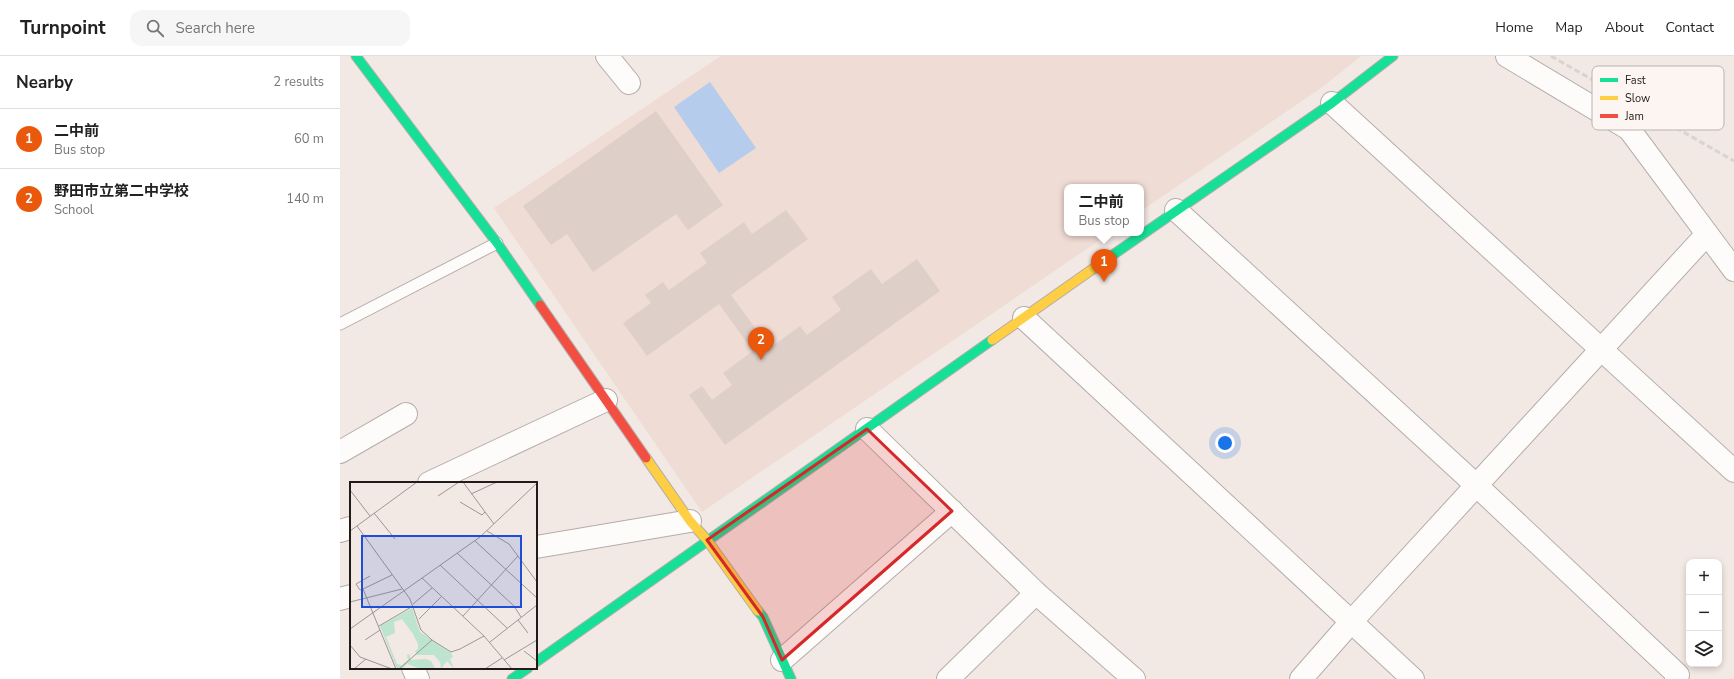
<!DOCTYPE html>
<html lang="en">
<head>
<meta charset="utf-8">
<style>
	body { margin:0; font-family:"Nunito Sans","Noto Sans JP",sans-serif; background:#f6f6f6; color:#222 }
	.controls { position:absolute; right:12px; bottom:12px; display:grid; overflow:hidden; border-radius:8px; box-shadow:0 2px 6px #0003 }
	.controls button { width:36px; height:36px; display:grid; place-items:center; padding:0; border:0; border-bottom:1px solid #e0e0e0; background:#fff; color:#222; font:20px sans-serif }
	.you { position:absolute; left:885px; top:387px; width:14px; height:14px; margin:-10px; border:3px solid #fff; border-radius:50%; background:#1a73e8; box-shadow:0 0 0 6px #1a73e833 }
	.badge { display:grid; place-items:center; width:26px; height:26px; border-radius:50%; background:#ea580c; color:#fff; font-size:13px; font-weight:700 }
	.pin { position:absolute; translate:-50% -33px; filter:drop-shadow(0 1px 2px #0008) }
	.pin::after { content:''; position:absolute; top:21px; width:14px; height:12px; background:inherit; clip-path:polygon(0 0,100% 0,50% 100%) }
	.popup { position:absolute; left:724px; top:128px; width:80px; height:52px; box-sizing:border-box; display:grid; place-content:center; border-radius:8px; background:#fff; filter:drop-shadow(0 1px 3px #0005); font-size:13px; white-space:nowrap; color:#767676 }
	.popup b { font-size:15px; color:#222 }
	.popup::after { content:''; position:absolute; left:50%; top:100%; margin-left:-8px; border:8px solid transparent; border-top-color:#fff }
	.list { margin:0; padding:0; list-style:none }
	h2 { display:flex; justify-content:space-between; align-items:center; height:52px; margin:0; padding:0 16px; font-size:17px }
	h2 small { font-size:13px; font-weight:400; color:#767676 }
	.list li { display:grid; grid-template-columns:26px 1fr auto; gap:12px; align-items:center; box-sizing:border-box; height:60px; padding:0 16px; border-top:1px solid #e0e0e0 }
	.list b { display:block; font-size:15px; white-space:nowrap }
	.list p { margin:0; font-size:13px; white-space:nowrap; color:#767676 }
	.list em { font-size:13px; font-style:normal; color:#767676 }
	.icon { flex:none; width:22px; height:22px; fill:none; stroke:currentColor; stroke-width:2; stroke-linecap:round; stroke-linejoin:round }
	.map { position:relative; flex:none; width:1394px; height:623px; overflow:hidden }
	header { display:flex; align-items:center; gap:24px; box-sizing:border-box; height:56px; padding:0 20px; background:#fff; border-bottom:1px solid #e0e0e0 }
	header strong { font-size:19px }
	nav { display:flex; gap:22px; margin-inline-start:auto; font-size:14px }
	.search { width:280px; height:36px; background:#f6f6f6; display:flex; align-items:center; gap:10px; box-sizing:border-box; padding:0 14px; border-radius:12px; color:#767676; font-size:15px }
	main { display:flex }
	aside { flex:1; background:#fff }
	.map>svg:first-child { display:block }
	.built { fill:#efdcd4 }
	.water { fill:#b6ccec }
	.building { fill:#decfc9 }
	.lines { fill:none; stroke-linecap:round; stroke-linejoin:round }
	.lane-casing { stroke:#b5adaa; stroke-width:13 }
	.street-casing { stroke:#b5adaa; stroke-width:24 }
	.fast-casing { stroke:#b5adaa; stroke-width:11 }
	.slow-casing { stroke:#b5adaa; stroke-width:11 }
	.jam-casing { stroke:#b5adaa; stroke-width:11 }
	.lane { stroke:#fdfcfb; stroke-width:11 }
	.street { stroke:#fdfcfb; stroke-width:22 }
	.fast { stroke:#16e098; stroke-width:9 }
	.slow { stroke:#ffcf43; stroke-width:9 }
	.jam { stroke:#f24e42; stroke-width:9 }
	.rail { stroke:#d8d4d3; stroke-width:3; stroke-dasharray:6 3; stroke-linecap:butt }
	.marked { fill:#d62828; fill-opacity:0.2; stroke:#d62828; stroke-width:3; stroke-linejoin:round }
	.inset-road { fill:none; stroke:#9f9693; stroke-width:1 }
	.view { fill:#1d4ed8; fill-opacity:0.15; stroke:#1d4ed8; stroke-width:2 }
	.inset-edge { fill:none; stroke:#221b19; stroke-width:2 }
	.key { fill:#fcf5f2; stroke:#bbb4b1; stroke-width:1 }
	.key-label { font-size:11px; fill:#221b19 }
</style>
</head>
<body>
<header>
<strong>Turnpoint</strong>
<div class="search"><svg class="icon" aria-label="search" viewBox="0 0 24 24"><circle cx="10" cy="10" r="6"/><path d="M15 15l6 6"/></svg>Search here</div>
<nav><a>Home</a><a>Map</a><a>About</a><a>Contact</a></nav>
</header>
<main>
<aside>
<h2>Nearby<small>2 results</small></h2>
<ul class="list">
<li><span class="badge">1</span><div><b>二中前</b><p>Bus stop</p></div><em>60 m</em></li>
<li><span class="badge">2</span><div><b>野田市立第二中学校</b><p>School</p></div><em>140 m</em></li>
</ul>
</aside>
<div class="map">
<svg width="1394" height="623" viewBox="0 0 1394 623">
	<rect width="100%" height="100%" fill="#f2e8e4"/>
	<polygon class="built" points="381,0 1021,0 981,32 801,155 801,131 727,131 727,177 770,177 362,456 154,152"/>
	<polygon class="water" points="370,26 416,92 379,117 334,51"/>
	<g class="building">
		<polygon points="316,55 383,149 348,174 336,158 253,216 227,178 211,189 183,150"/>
		<polygon points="446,154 468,183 391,239 430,292 460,270 467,279 501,254 492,241 531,213 542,228 577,203 600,235 385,389 349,339 362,330 372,344 392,329 383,317 413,295 379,248 307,300 283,267 311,247 305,239 323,226 329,234 367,207 360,197 404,166 412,178"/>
	</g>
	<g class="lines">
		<g class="lane-casing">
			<polyline id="lane" points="0,268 157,187"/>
		</g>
		<g class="street-casing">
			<g id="street">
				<polyline points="267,0 289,27"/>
				<polyline points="1167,0 1289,73 1394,214"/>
				<polyline points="992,47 1394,415"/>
				<polyline points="836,154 1136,429 1338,619 1336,623"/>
				<polyline points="684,262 1073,623"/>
				<polyline points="527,373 696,537 794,623"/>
				<polyline points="0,396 66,358"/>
				<polyline points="89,427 266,344"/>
				<polyline points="0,475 10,472"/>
				<polyline points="196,491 350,465"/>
				<polyline points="0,543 11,540"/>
				<polyline points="442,604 612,455"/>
				<polyline points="73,612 78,623"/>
				<polyline points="608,623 696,537"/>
				<polyline points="961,623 1011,566 1367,178"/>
			</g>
		</g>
		<g class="fast-casing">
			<g id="fast">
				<polyline points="16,0 157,187 200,249"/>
				<polyline points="764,205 992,47 1053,0"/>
				<polyline points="418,555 423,561 451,623"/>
				<polyline points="196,606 652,284"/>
				<polyline points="172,623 188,612"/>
			</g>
		</g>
		<g class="slow-casing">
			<g id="slow">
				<polyline points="652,284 764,205"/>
				<polyline points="306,402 350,465 367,484 418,555"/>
			</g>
		</g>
		<g class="jam-casing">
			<polyline id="jam" points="200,249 306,402"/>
		</g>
		<use href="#lane" class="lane"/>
		<use href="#street" class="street"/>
		<use href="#fast" class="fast"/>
		<use href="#slow" class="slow"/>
		<use href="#jam" class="jam"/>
		<polyline class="rail" points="1211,0 1394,105"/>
	</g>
	<path class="marked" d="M527,373L612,455L442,604L423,561L367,484Z"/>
	<g transform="translate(10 426)">
		<rect width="187" height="187" fill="#f2e8e4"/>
		<path d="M62,126L70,150L101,171L103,175L100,177L104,187L97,179L91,187L90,180L84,173H67L65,169L68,167V162L63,152L52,137L44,140L45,151L36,155L47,182L52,183L58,178L57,173L59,172L61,178L76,177L81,179L85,186L71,187L57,182L52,187H47L30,144Z" fill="#bde4ce"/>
		<path class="inset-road" d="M113,0L144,42M0,8L20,34M121,12L147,0M88,14L109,0M110,20L132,33L135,30M24,31L45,57M7,44L60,117L71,148L82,158L101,170L110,167L134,154M0,49L67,0M137,49L159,62L187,100M125,59L187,116M107,71L164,124L171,135M90,83L157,146M42,93L13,107L46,187M72,96L134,154L162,187M13,107L10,108L6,102L20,94M0,120L52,107M63,122L82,106M113,134L168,74M69,137L91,115M168,138L178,151M29,144L63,124M0,147L130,55L187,1M15,158L30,148M140,160L187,123M0,163L10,175L42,187M174,169L187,179M154,178L187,158M4,187L16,177M49,187L82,158M135,187L152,176"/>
		<path class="view" d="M12,54H171V125H12Z"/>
		<rect width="187" height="187" class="inset-edge"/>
	</g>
	<rect x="1252" y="10" width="132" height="64" rx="6" class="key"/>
	<rect x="1260" y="22" width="18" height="4" fill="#16e098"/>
	<rect x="1260" y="40" width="18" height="4" fill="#ffcf43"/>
	<rect x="1260" y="58" width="18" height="4" fill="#f24e42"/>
	<g class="key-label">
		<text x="1285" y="28">Fast</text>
		<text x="1285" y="46">Slow</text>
		<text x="1285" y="64">Jam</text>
	</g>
</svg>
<div class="controls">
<button>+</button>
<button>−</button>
<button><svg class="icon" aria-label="layers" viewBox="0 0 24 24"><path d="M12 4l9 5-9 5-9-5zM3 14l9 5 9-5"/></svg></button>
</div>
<div class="you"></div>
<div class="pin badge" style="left:764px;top:226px">1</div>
<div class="popup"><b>二中前</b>Bus stop</div>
<div class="pin badge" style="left:421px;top:304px">2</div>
</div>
</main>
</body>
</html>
